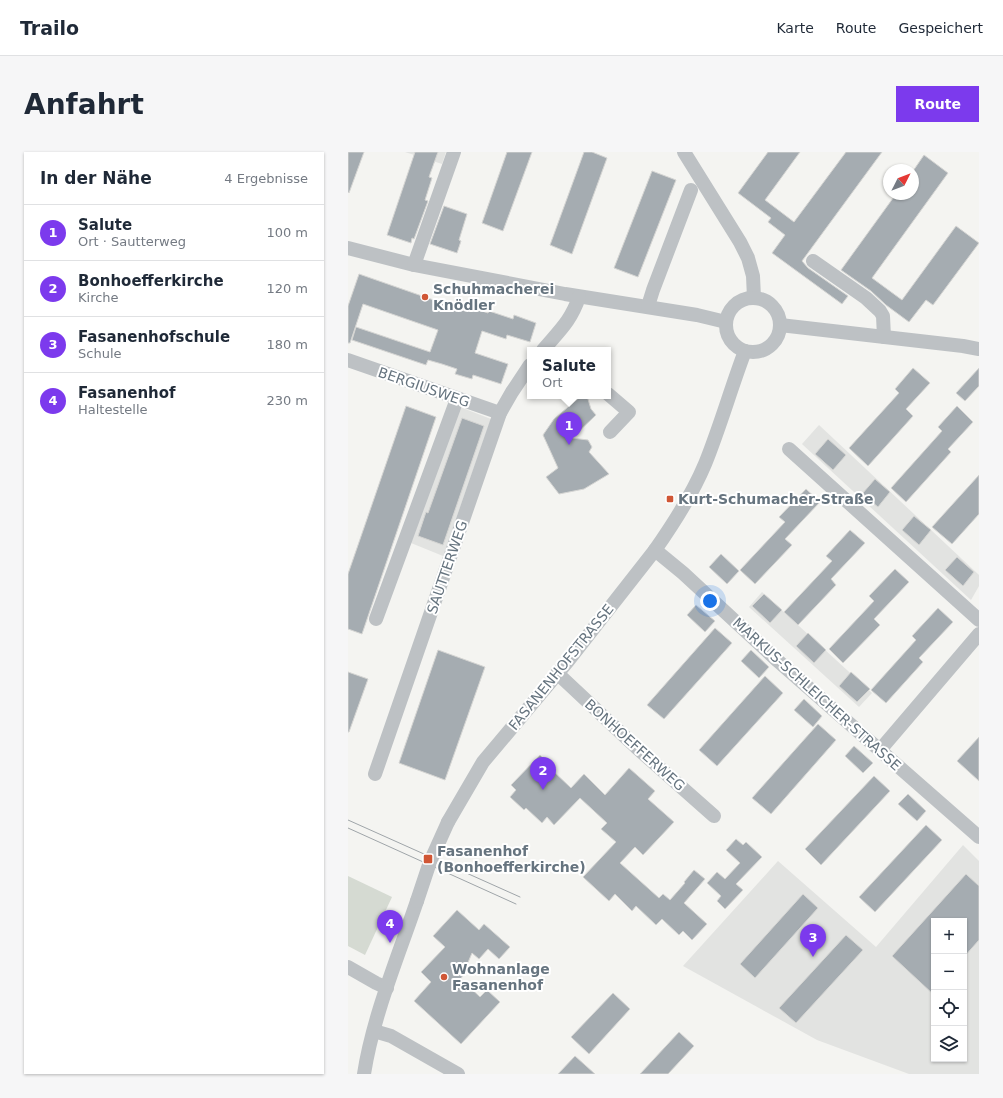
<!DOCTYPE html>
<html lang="de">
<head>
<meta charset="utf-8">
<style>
	body { margin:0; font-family:"DejaVu Sans",sans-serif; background:#f6f6f7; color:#1f2937 }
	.controls { position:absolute; right:12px; bottom:12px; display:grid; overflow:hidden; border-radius:0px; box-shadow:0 1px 3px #0004 }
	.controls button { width:36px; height:36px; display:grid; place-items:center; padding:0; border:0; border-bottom:1px solid #e0e1e3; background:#fff; color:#1f2937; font:20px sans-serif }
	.compass { position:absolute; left:535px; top:12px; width:36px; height:36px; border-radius:50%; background:#fff; box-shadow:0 1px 3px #0004; rotate:48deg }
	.you { position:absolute; left:362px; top:449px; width:14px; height:14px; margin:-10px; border:3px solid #fff; border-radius:50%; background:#1a73e8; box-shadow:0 0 0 6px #1a73e833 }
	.badge { display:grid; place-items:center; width:26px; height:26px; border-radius:50%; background:#7c3aed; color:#fff; font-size:13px; font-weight:700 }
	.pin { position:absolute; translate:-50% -33px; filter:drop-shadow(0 1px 2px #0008) }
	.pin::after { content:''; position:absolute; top:21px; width:14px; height:12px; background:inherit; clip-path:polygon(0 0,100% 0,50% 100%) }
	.popup { position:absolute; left:179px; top:195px; width:84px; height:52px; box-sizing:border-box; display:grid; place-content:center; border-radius:0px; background:#fff; filter:drop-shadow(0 1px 3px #0005); font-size:13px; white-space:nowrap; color:#747a83 }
	.popup b { font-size:15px; color:#1f2937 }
	.popup::after { content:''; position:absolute; left:50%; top:100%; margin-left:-8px; border:8px solid transparent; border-top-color:#fff }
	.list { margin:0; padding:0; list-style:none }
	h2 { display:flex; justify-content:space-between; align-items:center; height:52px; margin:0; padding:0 16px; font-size:17px }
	h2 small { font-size:13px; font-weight:400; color:#747a83 }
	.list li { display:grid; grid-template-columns:26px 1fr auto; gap:12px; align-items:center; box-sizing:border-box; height:56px; padding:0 16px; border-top:1px solid #e0e1e3 }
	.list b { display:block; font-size:15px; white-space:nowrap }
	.list p { margin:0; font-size:13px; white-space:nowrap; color:#747a83 }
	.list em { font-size:13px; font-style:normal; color:#747a83 }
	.icon { flex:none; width:22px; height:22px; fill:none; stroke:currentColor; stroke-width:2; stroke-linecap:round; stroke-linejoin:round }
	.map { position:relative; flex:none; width:631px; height:922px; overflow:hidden; border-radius:0px }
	header { display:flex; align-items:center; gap:24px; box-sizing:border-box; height:56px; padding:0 20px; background:#fff; border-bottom:1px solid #e0e1e3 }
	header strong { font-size:19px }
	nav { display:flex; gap:22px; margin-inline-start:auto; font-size:14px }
	.intro { display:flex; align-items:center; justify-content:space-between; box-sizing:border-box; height:96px; padding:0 24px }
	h1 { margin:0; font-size:28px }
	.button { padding:10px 18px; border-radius:0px; background:#7c3aed; color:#fff; font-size:14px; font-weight:700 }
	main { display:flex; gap:24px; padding:0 24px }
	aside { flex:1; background:#fff; border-radius:0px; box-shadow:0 1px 3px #0004 }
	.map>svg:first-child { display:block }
	.built { fill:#e2e3e1; fill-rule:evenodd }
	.green { fill:#d5dad2 }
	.building { fill:#a5acb1; stroke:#d5d5d3 }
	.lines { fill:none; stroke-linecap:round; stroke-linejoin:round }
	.minor { stroke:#bdc1c4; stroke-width:14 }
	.tram { stroke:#9fa5a9; stroke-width:1 }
	.minor-bridge { stroke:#bdc1c4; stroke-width:14 }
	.poi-dot { fill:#d05635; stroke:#fff; stroke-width:1.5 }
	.labels { text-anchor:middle; stroke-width:4; stroke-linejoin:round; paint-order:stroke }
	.poi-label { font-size:14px; font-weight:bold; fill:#66747f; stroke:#fff; text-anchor:start }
	.street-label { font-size:14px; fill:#66747f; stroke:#fff }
</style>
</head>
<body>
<header>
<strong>Trailo</strong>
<nav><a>Karte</a><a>Route</a><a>Gespeichert</a></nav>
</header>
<div class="intro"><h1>Anfahrt</h1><a class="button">Route</a></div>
<main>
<aside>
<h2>In der Nähe<small>4 Ergebnisse</small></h2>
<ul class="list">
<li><span class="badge">1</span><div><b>Salute</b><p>Ort · Sautterweg</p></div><em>100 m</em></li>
<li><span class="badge">2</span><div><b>Bonhoefferkirche</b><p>Kirche</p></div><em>120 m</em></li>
<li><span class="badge">3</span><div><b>Fasanenhofschule</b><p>Schule</p></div><em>180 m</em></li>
<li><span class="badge">4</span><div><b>Fasanenhof</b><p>Haltestelle</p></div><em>230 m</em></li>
</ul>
</aside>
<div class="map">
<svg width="631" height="922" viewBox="0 0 631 922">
	<rect width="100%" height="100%" fill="#f4f4f1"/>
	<g class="built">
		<polygon points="57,0 98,0 94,12"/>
		<polygon points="112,255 143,267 95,404 63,391"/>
		<polygon points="471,273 631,423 631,434 623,448 454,292"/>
		<polygon points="414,440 524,541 511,555 401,455"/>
		<path d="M615,693L631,709V922H561L469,888L335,814L430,709L528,795ZM586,769H616V907H586Z"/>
	</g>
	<polygon class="green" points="0,724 44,745 17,803 0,794"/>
	<g class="building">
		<polygon points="0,0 16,0 1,41 0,40"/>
		<polygon points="67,0 90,0 81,25 84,26 77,48 80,49 66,87 64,86 63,91 39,83"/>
		<polygon points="159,0 184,0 155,79 134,71"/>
		<polygon points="236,0 244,0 259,6 224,102 202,93"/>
		<polygon points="420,0 452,0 417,48 446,70 498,0 534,0 454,109 460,116 500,144 494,152 424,101 437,83 420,70 423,66 390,41"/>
		<polygon points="576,3 600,21 524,126 554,148 608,74 631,91 585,153 578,148 561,170 538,153 523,139 493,118 548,42 565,42 565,19"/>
		<polygon points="304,19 328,28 290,125 266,116"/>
		<polygon points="96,54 119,62 111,88 113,89 109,101 82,92"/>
		<polygon points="11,122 117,159 119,154 140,161 141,159 165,167 166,163 188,171 182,190 159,183 158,187 134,179 127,201 160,212 153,232 125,223 124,227 107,222 109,217 94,212 80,208 78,213 4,188 8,175 82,200 90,178 15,152 2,191 0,191 0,154"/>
		<polygon points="565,216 582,231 558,257 565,264 520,314 501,296 551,241 547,237"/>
		<polygon points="631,216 631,234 617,249 608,241"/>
		<polygon points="233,244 239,244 243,257 248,263 224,286 240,288 244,295 241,300 261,322 236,337 211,342 198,325 210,316 195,283 206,267"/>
		<polygon points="58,254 88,265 14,482 0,477 0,422"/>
		<polygon points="609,254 625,270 600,297 603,300 558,350 543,336 594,279 590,275"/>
		<polygon points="114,266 136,274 95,393 70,384 78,360 80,361"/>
		<polygon points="480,287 498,303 485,318 467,302"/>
		<polygon points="631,323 631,362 604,392 584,375"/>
		<polygon points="527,327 542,340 530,355 514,342"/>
		<polygon points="458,337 472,350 437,387 444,393 407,432 392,418 437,370 431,365"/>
		<polygon points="566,364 583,378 571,393 554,378"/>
		<polygon points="502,378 517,391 483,427 488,433 450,473 436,460 484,409 478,404"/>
		<polygon points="373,402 391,419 379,432 361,415"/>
		<polygon points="609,405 626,420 615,434 597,418"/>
		<polygon points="547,417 561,430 526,467 532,473 495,511 481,497 526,449 521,444"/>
		<polygon points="416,442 434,458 422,471 404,454"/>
		<polygon points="348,453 367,469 357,480 339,463"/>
		<polygon points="590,456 605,470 571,506 575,510 538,551 523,538 568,488 564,484"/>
		<polygon points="367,476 384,491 316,567 299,553"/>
		<polygon points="460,481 478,498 466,511 448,494"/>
		<polygon points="90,498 137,515 97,628 51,611"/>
		<polygon points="403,498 421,515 411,526 393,509"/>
		<polygon points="0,520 20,527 1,580 0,580"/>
		<polygon points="503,520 522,537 509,550 491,534"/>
		<polygon points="417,524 435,541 369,614 351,598"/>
		<polygon points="456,547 474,564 465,575 446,558"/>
		<polygon points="470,572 488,588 423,662 404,646"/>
		<polygon points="631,585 631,629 609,609"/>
		<polygon points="506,594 525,611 515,621 497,604"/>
		<polygon points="192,603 204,615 203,617 223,636 236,622 257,643 281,616 307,639 300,647 326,670 295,703 287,695 272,711 311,746 315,742 322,748 337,731 336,730 346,718 357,727 336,751 359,772 344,788 335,779 331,783 314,767 308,773 288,754 284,759 267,742 261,749 235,725 268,690 253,677 259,671 232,646 206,673 199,665 194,671 178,656 176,658 162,645 168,638 163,633"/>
		<polygon points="526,624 542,639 473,713 457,697"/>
		<polygon points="560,642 578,659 569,669 550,652"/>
		<polygon points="578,673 594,688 527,760 511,745"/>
		<polygon points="388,687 395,693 398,690 414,705 388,732 395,738 377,757 369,749 373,744 359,731 369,720 377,727 392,711 378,698"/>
		<polygon points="618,722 631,734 631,788 616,805 616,769 586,769 586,843 544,804"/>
		<polygon points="455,742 470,756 407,826 392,812"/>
		<polygon points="109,758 131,778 136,772 162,795 151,807 140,797 131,807 124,801 113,827 132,845 139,838 152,850 113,892 66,849 83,830 73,820 97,795 85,784"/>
		<polygon points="498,783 515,798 448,871 431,856"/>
		<polygon points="265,841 282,857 241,902 223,885"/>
		<polygon points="331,880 346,894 320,922 292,922"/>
		<polygon points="227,904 247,922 210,922"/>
	</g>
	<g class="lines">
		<g class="minor">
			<polyline points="336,0 392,90 400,106 405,124 406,146"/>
			<polyline points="0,96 66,113 217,142 349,163 378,170"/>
			<polyline points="465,109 518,146 532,159 535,164 536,185"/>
			<polyline points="66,113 106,0"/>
			<circle cx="405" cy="173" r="27"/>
			<polyline points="300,154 305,138 343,38"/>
			<polyline points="432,173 615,194 631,197"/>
			<path d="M195,198C211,179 223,169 231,145"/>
			<polyline points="0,208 152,261"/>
			<polyline points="260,242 281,260 262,280"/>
			<polyline points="441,297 631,468"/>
			<polyline points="307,398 335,421 430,509 631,685"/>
			<polyline points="28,467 109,247"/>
			<polyline points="209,521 288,595 366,664"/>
			<polyline points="532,598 631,482"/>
			<polyline points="27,622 152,261 164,240 182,213"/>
			<path d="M100,670L135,610L220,509L307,398C326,371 344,343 357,312C372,275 383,236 397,199"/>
			<polyline points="0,815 28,831 39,836"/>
			<polyline points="26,879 43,884 110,922"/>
			<path d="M16,922C25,864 50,805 69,749"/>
		</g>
		<g class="tram">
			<polyline points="0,668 172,745"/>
			<polyline points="0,676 168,752"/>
		</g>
		<polyline class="minor-bridge" points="69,749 82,710 100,670"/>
	</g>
	<g class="poi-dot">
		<circle cx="77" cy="145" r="4"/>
		<rect x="318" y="343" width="8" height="8" rx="2"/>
		<rect x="75" y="702" width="10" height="10" rx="2"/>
		<circle cx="96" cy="825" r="4"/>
	</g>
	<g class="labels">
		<g class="poi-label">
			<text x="85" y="142">Schuhmacherei<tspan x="85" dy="16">Knödler</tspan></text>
			<text x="330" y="352">Kurt-Schumacher-Straße</text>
			<text x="89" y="704">Fasanenhof<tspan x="89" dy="16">(Bonhoefferkirche)</tspan></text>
			<text x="104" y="822">Wohnanlage<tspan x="104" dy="16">Fasanenhof</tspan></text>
		</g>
		<g class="street-label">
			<text transform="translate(76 235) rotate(19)" y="5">BERGIUSWEG</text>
			<text transform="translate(99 415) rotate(-71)" y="5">SAUTTERWEG</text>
			<text transform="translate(213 515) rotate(-51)" y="5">FASANENHOFSTRASSE</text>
			<text transform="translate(469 542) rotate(42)" y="5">MARKUS-SCHLEICHER-STRASSE</text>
			<text transform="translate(287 593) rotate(42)" y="5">BONHOEFFERWEG</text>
		</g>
	</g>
</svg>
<div class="controls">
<button>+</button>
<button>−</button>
<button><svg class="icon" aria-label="locate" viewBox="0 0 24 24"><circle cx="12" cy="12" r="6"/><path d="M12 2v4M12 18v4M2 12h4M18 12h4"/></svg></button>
<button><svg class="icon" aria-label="layers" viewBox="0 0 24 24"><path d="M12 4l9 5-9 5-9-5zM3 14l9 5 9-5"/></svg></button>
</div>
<svg class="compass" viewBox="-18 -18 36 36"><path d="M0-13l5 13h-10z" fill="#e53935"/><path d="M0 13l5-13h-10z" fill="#747a83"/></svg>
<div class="you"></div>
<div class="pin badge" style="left:221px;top:293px">1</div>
<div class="popup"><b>Salute</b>Ort</div>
<div class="pin badge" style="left:195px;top:638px">2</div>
<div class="pin badge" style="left:465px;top:805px">3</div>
<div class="pin badge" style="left:42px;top:791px">4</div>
</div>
</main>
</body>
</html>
